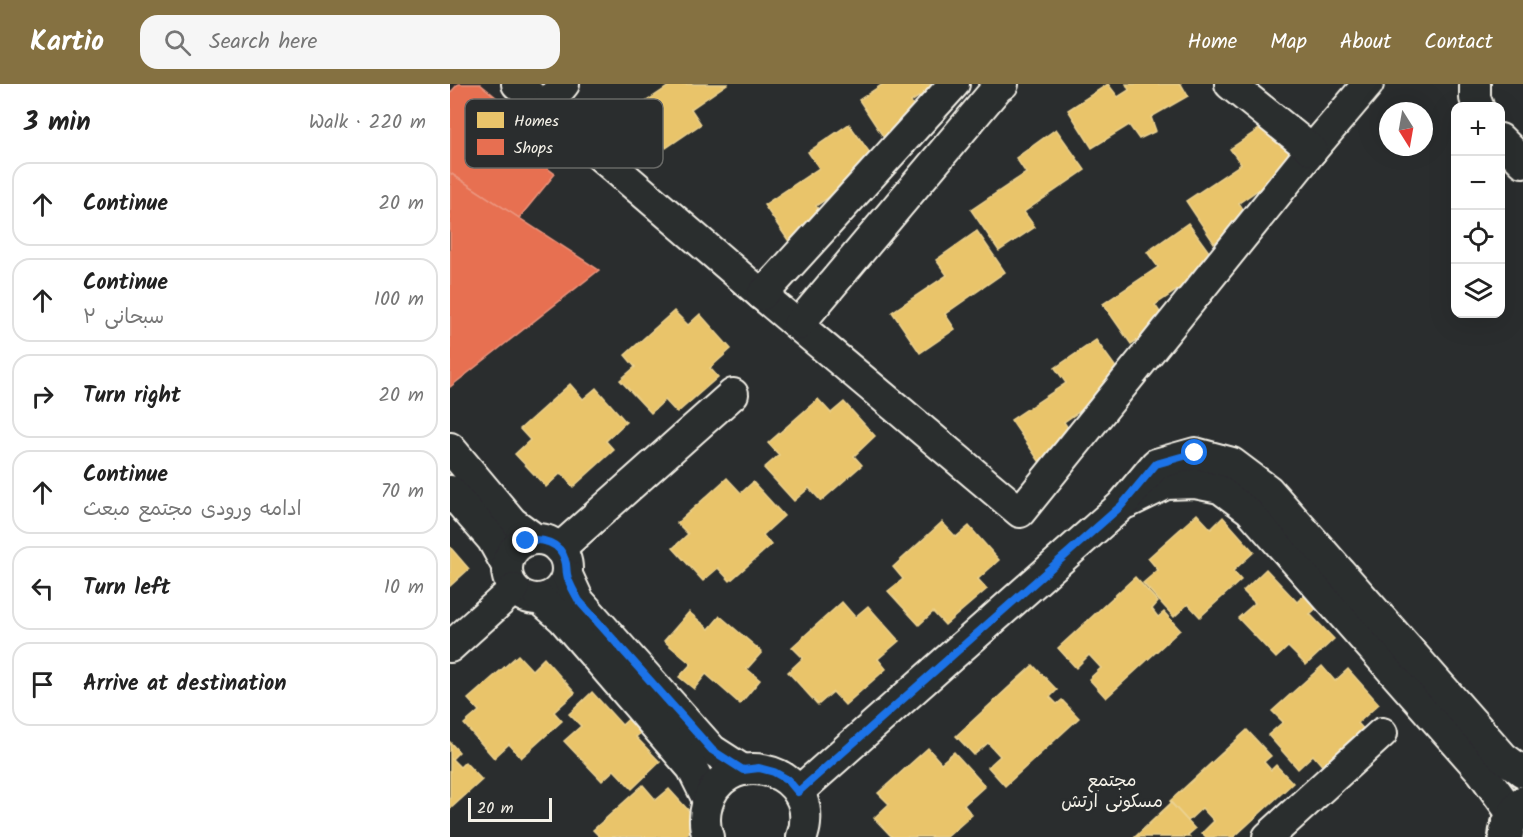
<!DOCTYPE html>
<html lang="en">
<head>
<meta charset="utf-8">
<style>
	body { margin:0; font-family:Kalam,"Playpen Sans Arabic",sans-serif; background:#f6f6f6; color:#222 }
	.controls { position:absolute; right:18px; top:18px; display:grid; overflow:hidden; border-radius:12px; box-shadow:0 6px 24px #0002 }
	.controls button { width:54px; height:54px; display:grid; place-items:center; padding:0; border:0; border-bottom:2px solid #e0e0e0; background:#fff; color:#222; font:30px sans-serif }
	.compass { position:absolute; left:929px; top:18px; width:54px; height:54px; border-radius:50%; background:#fff; box-shadow:0 6px 24px #0002; rotate:169deg }
	.scale { position:absolute; left:18px; bottom:15px; width:84px; box-sizing:border-box; padding-left:6px; border:3px solid #f4f1e8; border-top:0; font-size:16px; line-height:21px; white-space:nowrap; color:#f4f1e8; -webkit-text-stroke:4px #2a2d2e; paint-order:stroke }
	.stop { position:absolute; width:18px; height:18px; margin:-14px; border:4px solid #1a73e8; border-radius:50%; background:#fff }
	.stop.end { background:#1a73e8; border-color:#fff; box-shadow:0 2px 6px #0008 }
	.list { margin:0; padding:0; list-style:none }
	h2 { display:flex; justify-content:space-between; align-items:center; height:78px; margin:0; padding:0 24px; font-size:26px }
	h2 small { font-size:20px; font-weight:400; color:#767676 }
	.list li { display:grid; grid-template-columns:39px 1fr auto; gap:18px; align-items:center; box-sizing:border-box; height:84px; margin:0 12px 12px; padding:0 12px; border:2px solid #e0e0e0; border-radius:18px }
	.list b { display:block; font-size:22px; white-space:nowrap }
	.list p { margin:0; font-size:20px; white-space:nowrap; color:#767676 }
	.list em { font-size:20px; font-style:normal; color:#767676 }
	.icon { flex:none; width:33px; height:33px; fill:none; stroke:currentColor; stroke-width:2; stroke-linecap:round; stroke-linejoin:round }
	.map { position:relative; flex:none; width:1073px; height:753px; overflow:hidden }
	header { display:flex; align-items:center; gap:36px; box-sizing:border-box; height:84px; padding:0 30px; background:#857141; color:#fff }
	header strong { font-size:28px }
	nav { display:flex; gap:33px; margin-inline-start:auto; font-size:21px }
	.search { width:420px; height:54px; background:#f6f6f6; display:flex; align-items:center; gap:15px; box-sizing:border-box; padding:0 21px; border-radius:18px; color:#767676; font-size:22px }
	main { display:flex }
	aside { flex:1; background:#fff }
	.map>svg:first-child { display:block }
	.homes { fill:#e9c46a; stroke:#ecd290; stroke-width:1.5 }
	.shops { fill:#e76f51; stroke:#eb967e; stroke-width:1.5 }
	.lines { fill:none; stroke-linecap:round; stroke-linejoin:round }
	.street-casing { stroke:#f4f1e8; stroke-width:34 }
	.secondary-casing { stroke:#f4f1e8; stroke-width:38 }
	.street { stroke:#2a2d2e; stroke-width:30 }
	.secondary { stroke:#2a2d2e; stroke-width:33 }
	.route { stroke:#1a73e8; stroke-width:8 }
	.labels { text-anchor:middle; stroke-width:6; stroke-linejoin:round; paint-order:stroke }
	.neighbourhood-label { font-size:18px; fill:#f4f1e8; stroke:#2a2d2e }
	.key { fill:#2a2d2e; stroke:#676866; stroke-width:1.5 }
	.key-label { font-size:16px; fill:#f4f1e8 }
</style>
</head>
<body>
<header>
<strong>Kartio</strong>
<div class="search"><svg class="icon" aria-label="search" viewBox="0 0 24 24"><circle cx="10" cy="10" r="6"/><path d="M15 15l6 6"/></svg>Search here</div>
<nav><a>Home</a><a>Map</a><a>About</a><a>Contact</a></nav>
</header>
<main>
<aside>
<h2>3 min<small>Walk · 220 m</small></h2>
<ul class="list">
<li><svg class="icon" aria-label="ahead" viewBox="0 0 24 24"><path d="M12 20V5M6 11l6-6 6 6"/></svg><div><b>Continue</b></div><em>20 m</em></li>
<li><svg class="icon" aria-label="ahead" viewBox="0 0 24 24"><path d="M12 20V5M6 11l6-6 6 6"/></svg><div><b>Continue</b><p>سبحانی ۲</p></div><em>100 m</em></li>
<li><svg class="icon" aria-label="right" viewBox="0 0 24 24"><path d="M7 20v-9h11M14 6l5 5-5 5"/></svg><div><b>Turn right</b></div><em>20 m</em></li>
<li><svg class="icon" aria-label="ahead" viewBox="0 0 24 24"><path d="M12 20V5M6 11l6-6 6 6"/></svg><div><b>Continue</b><p>ادامه ورودی مجتمع مبعث</p></div><em>70 m</em></li>
<li><svg class="icon" aria-label="left" viewBox="0 0 24 24"><path d="M17 20v-9H6M10 6l-5 5 5 5"/></svg><div><b>Turn left</b></div><em>10 m</em></li>
<li><svg class="icon" aria-label="arrive" viewBox="0 0 24 24"><path d="M6 21V4h12l-3 4 3 4H6"/></svg><div><b>Arrive at destination</b></div></li>
</ul>
</aside>
<div class="map">
<svg width="1073" height="753" viewBox="0 0 1073 753">
	<rect width="100%" height="100%" fill="#2a2d2e"/>
	<filter id="ink" filterUnits="userSpaceOnUse"><feTurbulence type="fractalNoise" baseFrequency=".0167" numOctaves="2"/><feDisplacementMap in="SourceGraphic" scale="12" xChannelSelector="R" yChannelSelector="G"/><feConvolveMatrix kernelMatrix="1 2 1 2 8 2 1 2 1" color-interpolation-filters="sRGB"/></filter>
	<g filter="url(#ink)">
		<g class="homes">
			<polygon points="222,0 277,0 241,25 251,40 216,64 188,23"/>
			<polygon points="433,0 488,0 461,18 472,33 436,57 409,16"/>
			<polygon points="658,0 668,13 679,6 676,0 731,0 738,12 701,33 706,47 689,55 679,41 642,64 618,26"/>
			<polygon points="821,37 850,77 789,119 799,134 764,159 736,117 791,80 780,65"/>
			<polygon points="399,40 428,80 366,122 377,138 342,162 314,121 369,84 358,68"/>
			<polygon points="606,45 635,86 574,128 585,143 549,167 521,126 576,89 566,74"/>
			<polygon points="738,139 767,179 705,221 716,237 681,260 653,220 708,183 697,168"/>
			<polygon points="527,147 555,188 495,230 505,245 470,269 442,228 497,191 486,176"/>
			<polygon points="224,227 238,241 250,230 281,265 260,284 268,293 227,329 215,316 201,329 170,296 185,283 175,271"/>
			<polygon points="646,256 675,296 614,338 624,353 589,377 561,336 616,299 605,284"/>
			<polygon points="120,300 133,315 146,304 176,338 156,357 164,366 123,403 111,389 96,403 65,370 80,356 70,345"/>
			<polygon points="368,315 381,329 394,318 425,352 404,372 412,381 371,417 359,404 344,417 314,384 329,371 318,359"/>
			<polygon points="277,394 291,409 303,398 334,432 313,451 321,461 280,497 268,484 253,497 223,464 238,450 227,439"/>
			<polygon points="747,430 761,445 773,433 804,468 783,487 791,496 750,533 738,520 724,533 693,499 708,486 698,474"/>
			<polygon points="492,438 506,453 519,442 549,476 528,495 537,505 495,541 483,528 469,541 438,507 453,495 443,483"/>
			<polygon points="0,463 19,485 0,502"/>
			<polygon points="816,485 847,518 860,505 873,518 860,530 884,555 856,581 838,563 826,574 788,534 805,519 793,507"/>
			<polygon points="685,493 708,518 702,525 708,533 714,528 730,546 656,614 639,595 651,584 639,571 626,584 608,564"/>
			<polygon points="392,518 405,533 418,522 449,557 428,575 436,585 395,621 383,608 368,621 338,588 353,574 342,563"/>
			<polygon points="239,528 259,545 270,532 312,568 297,585 310,596 290,620 256,590 244,605 229,593 241,580 214,557"/>
			<polygon points="68,571 82,586 94,574 125,609 104,628 112,637 71,674 59,660 44,674 14,640 29,627 18,615"/>
			<polygon points="583,581 607,606 600,613 607,620 612,616 629,634 555,702 538,683 550,672 538,659 524,671 506,652"/>
			<polygon points="872,582 885,597 898,585 929,620 908,639 916,648 875,685 863,671 848,685 818,651 833,638 822,627"/>
			<polygon points="142,608 172,641 186,628 199,641 186,653 210,678 182,705 164,686 152,697 114,657 131,642 119,630"/>
			<polygon points="797,646 821,672 814,678 821,686 826,681 843,699 784,753 756,753 752,749 764,737 752,724 738,737 720,717"/>
			<polygon points="0,658 9,668 2,675 10,683 15,678 32,696 0,725"/>
			<polygon points="478,664 491,679 504,668 535,702 514,721 522,731 497,753 442,753 424,734 439,720 428,709"/>
			<polygon points="193,701 206,716 219,705 250,739 235,753 150,753 143,746"/>
			<polygon points="721,719 745,745 738,751 740,753 685,753"/>
		</g>
		<g class="shops">
			<polygon points="8,0 30,0 109,65 93,81 105,90 69,134 0,89 0,9"/>
			<polygon points="0,89 149,186 0,303"/>
		</g>
		<g class="lines">
			<g class="street-casing">
				<g id="street">
					<polyline points="67,0 312,211 570,428 862,66 918,0"/>
					<polyline points="780,0 862,66"/>
					<polyline points="1025,0 1025,14 1028,22"/>
					<polyline points="95,23 114,0"/>
					<polyline points="1050,55 1073,78"/>
					<polyline points="312,211 504,0"/>
					<polyline points="348,241 548,3 553,0"/>
					<polyline points="0,364 62,438 85,455"/>
					<polyline points="0,407 42,455 57,482"/>
					<polyline points="679,418 716,400 745,399 770,404 800,426 1032,688 1063,731"/>
					<circle cx="87" cy="485" r="30"/>
					<polyline points="109,465 283,310"/>
					<polyline points="117,491 129,517 262,666 293,686"/>
					<polyline points="90,515 113,535 242,684 258,716"/>
					<polyline points="0,563 64,505"/>
					<polyline points="348,708 671,422 706,380 745,369 782,379 818,406 1053,673 1073,688"/>
					<path d="M258,753C254,742 254,732 257,721C272,663 361,680 355,739C355,744 353,749 352,753"/>
					<polyline points="818,753 932,649"/>
				</g>
			</g>
			<g class="secondary-casing">
				<path id="secondary" d="M1056,753C1057,739 1064,729 1073,719"/>
			</g>
			<use href="#street" class="street"/>
			<use href="#secondary" class="secondary"/>
		</g>
	</g>
	<g class="lines" filter="url(#ink)">
		<path class="route" d="M76,457C92,454 110,458 115,476C117,481 116,485 117,490C118,499 125,509 129,517L262,666L293,686L309,684L324,688L338,696L348,708L671,422L706,380L745,369"/>
	</g>
	<g class="labels">
		<g class="neighbourhood-label">
			<text x="662" y="702">مجتمع<tspan x="662" dy="21">مسکونی ارتش</tspan></text>
		</g>
	</g>
	<rect x="15" y="15" width="198" height="69" rx="9" class="key"/>
	<rect x="27" y="28" width="27" height="16" fill="#e9c46a"/>
	<rect x="27" y="55" width="27" height="16" fill="#e76f51"/>
	<g class="key-label">
		<text x="64" y="42">Homes</text>
		<text x="64" y="69">Shops</text>
	</g>
</svg>
<div class="controls">
<button>+</button>
<button>−</button>
<button><svg class="icon" aria-label="locate" viewBox="0 0 24 24"><circle cx="12" cy="12" r="6"/><path d="M12 2v4M12 18v4M2 12h4M18 12h4"/></svg></button>
<button><svg class="icon" aria-label="layers" viewBox="0 0 24 24"><path d="M12 4l9 5-9 5-9-5zM3 14l9 5 9-5"/></svg></button>
</div>
<svg class="compass" viewBox="-18 -18 36 36"><path d="M0-13l5 13h-10z" fill="#e53935"/><path d="M0 13l5-13h-10z" fill="#767676"/></svg>
<div class="scale">20 m</div>
<div class="stop" style="left:745px;top:369px"></div>
<div class="stop end" style="left:76px;top:457px"></div>
</div>
</main>
</body>
</html>
